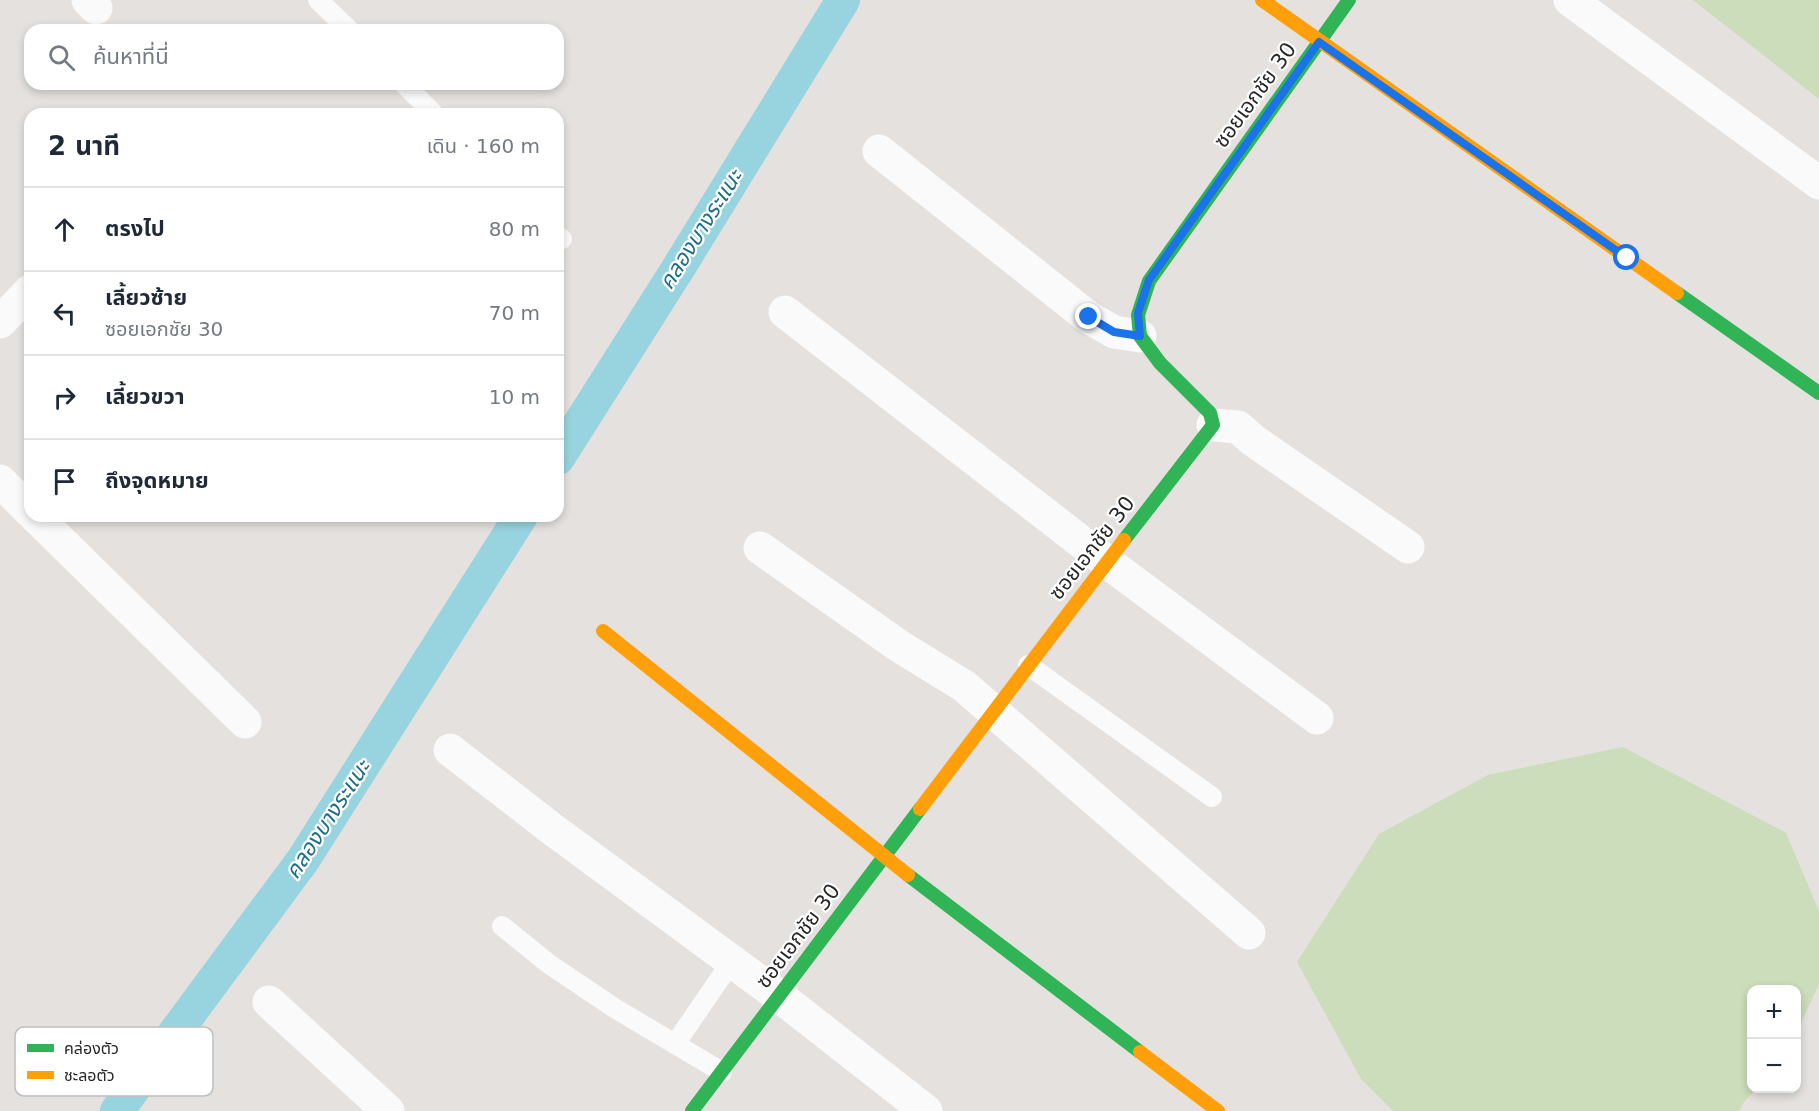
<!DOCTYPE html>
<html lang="th">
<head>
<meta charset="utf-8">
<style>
	body { margin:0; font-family:"DejaVu Sans","Noto Sans Thai",sans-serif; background:#f2f2f3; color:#1f2937 }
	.controls { position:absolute; right:18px; bottom:18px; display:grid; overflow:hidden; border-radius:12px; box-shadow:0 3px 9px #0003 }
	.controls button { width:54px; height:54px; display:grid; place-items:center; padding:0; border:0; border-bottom:2px solid #e0e1e3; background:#fff; color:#1f2937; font:30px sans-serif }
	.stop { position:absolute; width:18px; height:18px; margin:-14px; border:4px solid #1a73e8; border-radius:50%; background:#fff }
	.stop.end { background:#1a73e8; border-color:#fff; box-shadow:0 2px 6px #0008 }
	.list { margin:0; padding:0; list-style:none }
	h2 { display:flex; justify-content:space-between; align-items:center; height:78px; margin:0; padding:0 24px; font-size:26px }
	h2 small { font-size:20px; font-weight:400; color:#747a83 }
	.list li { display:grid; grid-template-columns:39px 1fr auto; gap:18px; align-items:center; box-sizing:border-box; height:84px; padding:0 24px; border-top:2px solid #e0e1e3 }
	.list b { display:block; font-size:22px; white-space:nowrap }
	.list p { margin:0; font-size:20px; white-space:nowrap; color:#747a83 }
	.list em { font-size:20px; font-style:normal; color:#747a83 }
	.icon { flex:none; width:33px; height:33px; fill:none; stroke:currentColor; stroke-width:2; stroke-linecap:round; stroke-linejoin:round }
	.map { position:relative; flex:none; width:1819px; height:1111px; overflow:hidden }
	.search { position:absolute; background:#fff; box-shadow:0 3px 9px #0003; left:24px; top:24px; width:540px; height:66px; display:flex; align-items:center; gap:15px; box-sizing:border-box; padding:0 21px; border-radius:18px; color:#747a83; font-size:22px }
	.panel { position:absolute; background:#fff; box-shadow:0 3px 9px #0003; left:24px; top:108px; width:540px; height:414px; border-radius:18px }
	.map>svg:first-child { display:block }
	.green { fill:#cbddba }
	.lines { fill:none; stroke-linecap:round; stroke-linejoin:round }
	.canal { stroke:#98d4df; stroke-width:34 }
	.lane { stroke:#fbfafa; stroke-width:20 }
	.street { stroke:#fbfafa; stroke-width:33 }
	.fast { stroke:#30b455; stroke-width:14 }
	.slow { stroke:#ff9f0a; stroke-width:14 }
	.route { stroke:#1a73e8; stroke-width:8 }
	.labels { text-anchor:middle; stroke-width:4.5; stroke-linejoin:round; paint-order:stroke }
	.street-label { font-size:21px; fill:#272727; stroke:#fff }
	.water-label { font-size:22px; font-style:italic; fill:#1c6d86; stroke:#fff }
	.key { fill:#fff; stroke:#bebebe; stroke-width:1.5 }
	.key-label { font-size:16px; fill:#272727 }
</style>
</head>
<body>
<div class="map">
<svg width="1819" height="1111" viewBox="0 0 1819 1111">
	<rect width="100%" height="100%" fill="#e4e1de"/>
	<g class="green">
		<polygon points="1693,0 1819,0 1819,99"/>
		<polygon points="1623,747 1786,833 1819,911 1819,984 1797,1032 1796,990 1752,990 1752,1088 1756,1089 1744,1102 1739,1111 1393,1111 1361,1079 1297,962 1379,834 1488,775"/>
	</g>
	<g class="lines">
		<g class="canal">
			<polyline points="558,458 679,267 843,0"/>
			<polyline points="117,1111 303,860 521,516"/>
		</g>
		<g class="lane">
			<polyline points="318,0 349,30"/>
			<polyline points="404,84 434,114"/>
			<polyline points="558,236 562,239"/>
			<polyline points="1028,665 1212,797"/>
			<polyline points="502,926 549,964 616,1009 722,1072"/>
			<polyline points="675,1044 732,961"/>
		</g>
		<g class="street">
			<polyline points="88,0 96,8"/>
			<polyline points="1570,0 1819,183"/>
			<polyline points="879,151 1088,317 1114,332 1140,336"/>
			<polyline points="785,312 1107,562 1317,718"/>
			<polyline points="0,322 30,291"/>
			<polyline points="1213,425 1238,427 1254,441 1408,547"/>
			<polyline points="0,481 30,511"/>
			<polyline points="35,516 245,722"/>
			<polyline points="760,548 899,646 964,686 1249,933"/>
			<polyline points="450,750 552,829 779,996 926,1111"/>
			<polyline points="269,1002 388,1111"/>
		</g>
		<g class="fast">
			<polyline points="1677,293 1819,393"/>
			<polyline points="1124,540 1213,425 1210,413 1160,363 1140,336 1138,315 1149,281 1349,0"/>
			<polyline points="908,875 1140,1052"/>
			<polyline points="692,1111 920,809"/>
		</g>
		<g class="slow">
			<polyline points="1262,0 1677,293"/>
			<polyline points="603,631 908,875"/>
			<polyline points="920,809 1124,540"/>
			<polyline points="1140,1052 1218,1111"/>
		</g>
	</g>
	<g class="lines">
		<polyline class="route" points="1089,317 1114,332 1140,336 1138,313 1149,280 1319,42 1627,258"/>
	</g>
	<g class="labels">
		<g class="street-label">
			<text transform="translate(1255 95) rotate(-54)" y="7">ซอยเอกชัย 30</text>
			<text transform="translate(1092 548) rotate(-52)" y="7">ซอยเอกชัย 30</text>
			<text transform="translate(798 936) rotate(-53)" y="7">ซอยเอกชัย 30</text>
		</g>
		<g class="water-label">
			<text transform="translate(700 229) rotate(-58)" y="8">คลองบางระแนะ</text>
			<text transform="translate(327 819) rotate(-57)" y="8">คลองบางระแนะ</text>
		</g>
	</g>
	<rect x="15" y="1027" width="198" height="69" rx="9" class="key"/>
	<rect x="27" y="1044" width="27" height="8" fill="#30b455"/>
	<rect x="27" y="1071" width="27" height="8" fill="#ff9f0a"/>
	<g class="key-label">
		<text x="64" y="1054">คล่องตัว</text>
		<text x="64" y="1081">ชะลอตัว</text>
	</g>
</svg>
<div class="controls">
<button>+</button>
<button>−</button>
</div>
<div class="stop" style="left:1627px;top:258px"></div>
<div class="stop end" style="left:1089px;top:317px"></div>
<div class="search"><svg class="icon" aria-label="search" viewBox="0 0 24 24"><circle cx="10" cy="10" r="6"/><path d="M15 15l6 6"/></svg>ค้นหาที่นี่</div>
<section class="panel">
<h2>2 นาที<small>เดิน · 160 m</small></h2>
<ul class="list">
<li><svg class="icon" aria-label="ahead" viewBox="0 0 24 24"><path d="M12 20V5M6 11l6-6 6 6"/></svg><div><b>ตรงไป</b></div><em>80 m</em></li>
<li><svg class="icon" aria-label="left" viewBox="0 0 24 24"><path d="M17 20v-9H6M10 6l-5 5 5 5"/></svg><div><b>เลี้ยวซ้าย</b><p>ซอยเอกชัย 30</p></div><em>70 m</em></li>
<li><svg class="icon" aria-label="right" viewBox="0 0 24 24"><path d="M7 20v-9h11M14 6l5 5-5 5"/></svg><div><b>เลี้ยวขวา</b></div><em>10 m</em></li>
<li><svg class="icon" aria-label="arrive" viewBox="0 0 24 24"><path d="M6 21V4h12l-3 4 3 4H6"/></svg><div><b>ถึงจุดหมาย</b></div></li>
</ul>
</section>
</div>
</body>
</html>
